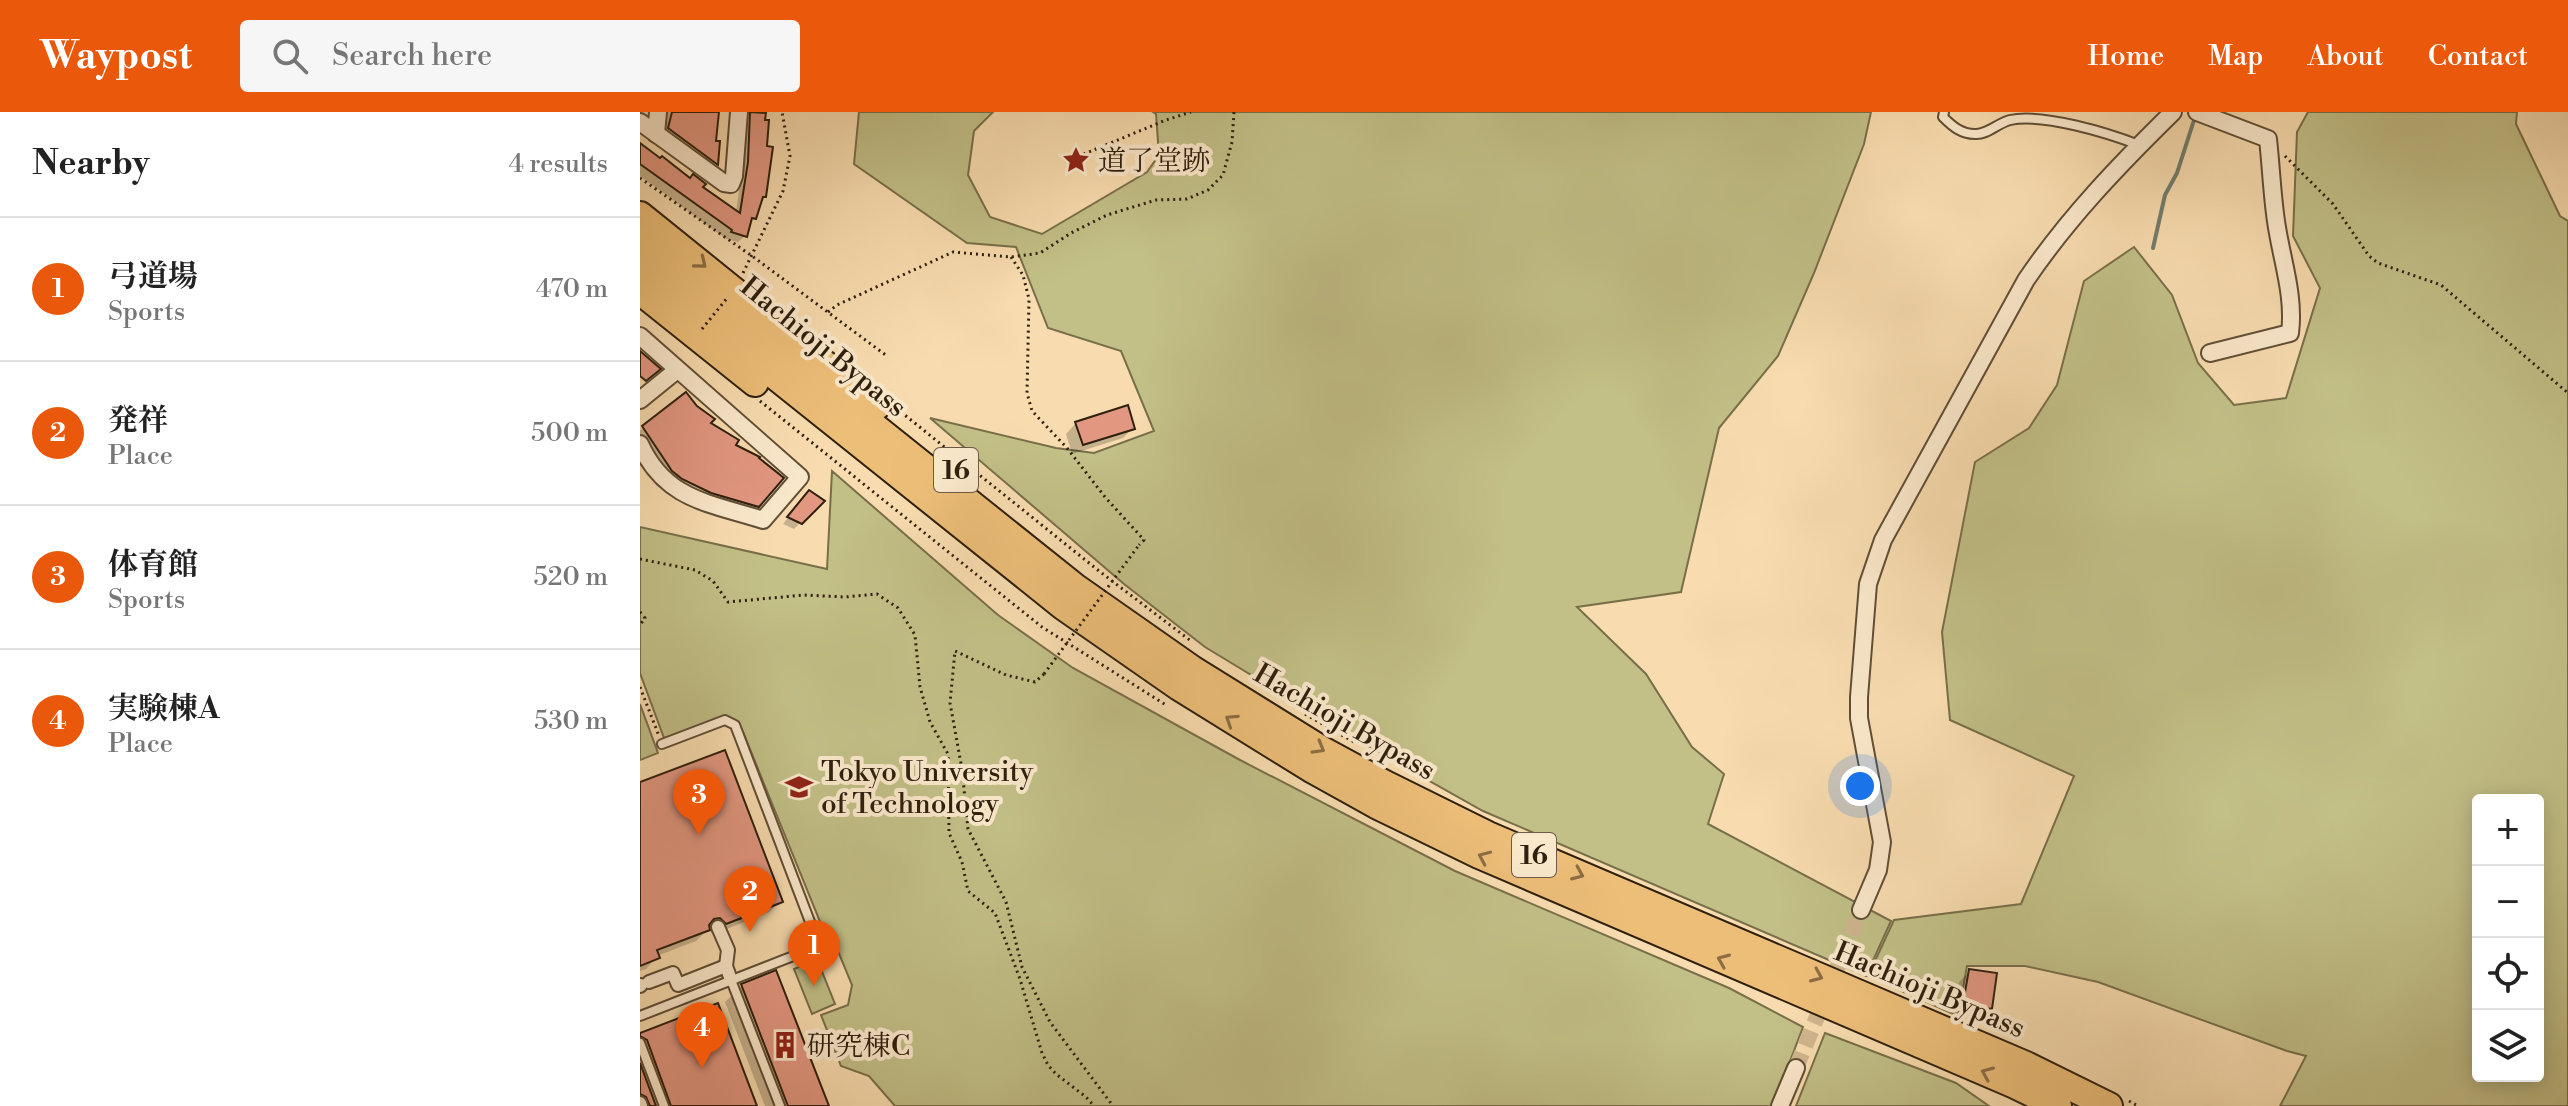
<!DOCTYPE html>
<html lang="en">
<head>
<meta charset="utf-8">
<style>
	body { margin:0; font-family:"Libre Bodoni","Noto Serif JP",serif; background:#f6f6f6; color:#222 }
	.controls { position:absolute; right:24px; bottom:24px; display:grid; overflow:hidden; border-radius:8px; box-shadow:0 4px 20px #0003 }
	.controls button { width:72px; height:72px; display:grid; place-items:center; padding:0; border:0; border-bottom:2px solid #e0e0e0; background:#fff; color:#222; font:40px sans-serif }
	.you { position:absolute; left:1220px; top:674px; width:28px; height:28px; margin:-20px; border:6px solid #fff; border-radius:50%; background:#1a73e8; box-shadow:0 0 0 12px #1a73e833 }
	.badge { display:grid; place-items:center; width:52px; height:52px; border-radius:50%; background:#ea580c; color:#fff; font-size:26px; font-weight:700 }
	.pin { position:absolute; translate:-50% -66px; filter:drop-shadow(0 2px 4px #0008) }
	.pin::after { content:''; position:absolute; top:42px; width:28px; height:24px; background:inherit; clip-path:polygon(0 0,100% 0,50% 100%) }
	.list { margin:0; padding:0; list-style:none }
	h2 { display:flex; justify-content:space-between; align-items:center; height:104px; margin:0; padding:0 32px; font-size:34px }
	h2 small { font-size:26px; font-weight:400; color:#767676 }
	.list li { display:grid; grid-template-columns:52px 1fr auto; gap:24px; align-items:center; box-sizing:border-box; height:144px; padding:0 32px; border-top:2px solid #e0e0e0 }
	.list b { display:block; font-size:30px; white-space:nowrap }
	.list p { margin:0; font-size:26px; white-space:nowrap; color:#767676 }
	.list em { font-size:26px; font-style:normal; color:#767676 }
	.icon { flex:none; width:44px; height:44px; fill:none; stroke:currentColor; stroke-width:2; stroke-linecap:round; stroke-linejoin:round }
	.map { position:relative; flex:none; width:1928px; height:994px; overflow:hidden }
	header { display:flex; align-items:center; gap:48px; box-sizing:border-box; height:112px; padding:0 40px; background:#ea580c; color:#fff }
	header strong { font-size:38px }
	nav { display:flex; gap:44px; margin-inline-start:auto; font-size:28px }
	.search { width:560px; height:72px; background:#f6f6f6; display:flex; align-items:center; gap:20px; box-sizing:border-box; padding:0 28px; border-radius:8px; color:#767676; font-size:30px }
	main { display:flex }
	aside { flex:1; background:#fff }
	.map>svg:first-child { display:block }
	.green { fill:#c2bf87; stroke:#786f4a; stroke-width:2; fill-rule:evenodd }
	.shadow { fill:#0003 }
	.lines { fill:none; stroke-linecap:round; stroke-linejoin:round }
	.stream { stroke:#717d6d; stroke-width:4 }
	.building { fill:#e29781; stroke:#2e1f0e; stroke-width:2 }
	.minor-tunnel { stroke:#d0b68f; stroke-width:16; stroke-dasharray:16 8; stroke-linecap:butt }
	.service-casing { stroke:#604e36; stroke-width:12 }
	.pedestrian-casing { stroke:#604e36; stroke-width:16 }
	.minor-casing { stroke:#604e36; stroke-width:20 }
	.trunk-casing { stroke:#2e1f0e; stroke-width:30 }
	.path { stroke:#2e1f0e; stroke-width:3; stroke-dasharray:2 4; stroke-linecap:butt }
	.service { stroke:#fae8cb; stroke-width:8 }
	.pedestrian { stroke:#fae8cb; stroke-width:12 }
	.minor { stroke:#fae8cb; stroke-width:16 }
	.trunk { stroke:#ecbe78; stroke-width:26 }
	.path-bridge { stroke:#2e1f0e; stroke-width:3; stroke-dasharray:2 4; stroke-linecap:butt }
	.oneway { stroke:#8d6e43 }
	.labels { text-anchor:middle; stroke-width:8; stroke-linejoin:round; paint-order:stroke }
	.shield { fill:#fae8cb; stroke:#6b5b47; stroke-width:2 }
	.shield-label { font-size:26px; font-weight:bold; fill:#2e1f0e }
	.poi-label { font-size:28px; fill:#2e1f0e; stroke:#fae8cb; text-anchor:start }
	.street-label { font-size:28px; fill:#2e1f0e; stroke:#fae8cb }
</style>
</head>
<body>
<header>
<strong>Waypost</strong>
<div class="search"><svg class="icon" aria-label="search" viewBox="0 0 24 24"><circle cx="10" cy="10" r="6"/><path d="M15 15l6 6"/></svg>Search here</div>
<nav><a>Home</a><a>Map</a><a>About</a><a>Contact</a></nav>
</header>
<main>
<aside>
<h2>Nearby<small>4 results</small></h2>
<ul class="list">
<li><span class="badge">1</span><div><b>弓道場</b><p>Sports</p></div><em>470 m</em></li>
<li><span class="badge">2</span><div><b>発祥</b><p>Place</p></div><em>500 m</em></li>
<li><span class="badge">3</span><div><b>体育館</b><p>Sports</p></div><em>520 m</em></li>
<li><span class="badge">4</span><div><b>実験棟A</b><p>Place</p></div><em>530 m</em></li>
</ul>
</aside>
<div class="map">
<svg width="1928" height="994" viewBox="0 0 1928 994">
	<rect width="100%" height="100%" fill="#f8dcaf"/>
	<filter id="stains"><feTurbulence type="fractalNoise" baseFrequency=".0025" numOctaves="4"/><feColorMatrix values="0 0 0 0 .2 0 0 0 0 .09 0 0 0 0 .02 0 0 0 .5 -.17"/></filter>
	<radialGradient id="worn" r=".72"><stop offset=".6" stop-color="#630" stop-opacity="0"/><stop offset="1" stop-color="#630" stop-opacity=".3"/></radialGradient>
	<g class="green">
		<polygon points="219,0 353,0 334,19 328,63 350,105 402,122 507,60 519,43 516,2 513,0 1231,0 1224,32 1174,161 1138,244 1079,316 1041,480 937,495 1006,562 1052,635 1084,662 1068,712 1251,809 1226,864 843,699 745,644 565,535 484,472 290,306 416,336 454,341 514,319 481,239 408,216 376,135 327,131 214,52"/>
		<path d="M1668,0H1877L1876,12L1920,104L1928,109V994H1640L1666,944L1647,939L1458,870L1385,854H1327L1318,904L1228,864L1254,808L1381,792L1434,664L1310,608L1302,520L1335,350L1389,316L1417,273L1444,169L1494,135L1532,183L1558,251L1594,293L1646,286L1680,176L1653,124L1657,20ZM1838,688H1898V964H1838Z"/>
		<polygon points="192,359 358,503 433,556 600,648 815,759 1089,876 1163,915 1133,994 255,994 229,964 201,954 181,903 208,893 212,873 198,839 183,817 103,620 84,613 24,626 0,561 0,415 187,457"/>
		<polygon points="0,592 18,641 0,648"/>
		<polygon points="177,847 195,892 172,902 154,857"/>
		<polygon points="1185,921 1316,971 1349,994 1156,994"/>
	</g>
	<g class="shadow">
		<polygon points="26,0 77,0 73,31 78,31 76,52 70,58 22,23"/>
		<polygon points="105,0 125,0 124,84 120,89 114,106 108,112 105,124 98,130 86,127 0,64 0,33 96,100 102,58"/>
		<polygon points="436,311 493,316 483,326 432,342 426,322"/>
		<polygon points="68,312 93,334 118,394 111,401 35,373 0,327 0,319 3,315"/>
		<polygon points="163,387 182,389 154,417 143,412"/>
		<polygon points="0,672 141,789 129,800 74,822 67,818 56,829 17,844 6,857 0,859"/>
		<polygon points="1329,860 1350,896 1340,906 1314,902 1319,870"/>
		<polygon points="102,874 187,994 125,994 85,890"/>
		<polygon points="0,923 115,994 0,994"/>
	</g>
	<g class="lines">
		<polyline class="stream" points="1513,136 1525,83 1537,61 1556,2"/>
	</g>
	<g class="building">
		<polygon points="32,0 79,0 76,29 80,29 78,53 28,16"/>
		<polygon points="110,0 126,1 125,8 129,8 127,34 133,35 126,85 123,85 116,107 112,106 107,125 91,120 92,118 0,52 0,31 20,46 22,44 50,66 53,62 66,72 63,75 100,101 108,50"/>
		<polygon points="0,239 21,257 6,269 0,264"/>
		<polygon points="46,280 57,294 75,307 71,311 99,328 96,333 120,345 119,346 144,366 119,395 71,381 42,367 32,359 2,314"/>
		<polygon points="488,293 495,317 443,333 435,310"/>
		<polygon points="169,378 185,389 162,412 147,405"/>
		<polygon points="85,638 143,790 86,812 80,806 74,807 69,813 70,818 17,838 20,846 0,854 0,670"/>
		<polygon points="1329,857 1357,861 1352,897 1323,892"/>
		<polygon points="136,858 189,994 148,994 101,872"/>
		<polygon points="78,891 117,994 31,994 7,928 0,924 0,921"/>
		<polygon points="0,951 16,994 10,994 6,985 0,982"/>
	</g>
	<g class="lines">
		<polyline class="minor-tunnel" points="1156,956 1221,798"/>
		<g class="service-casing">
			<g id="service">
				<path d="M1304,0L1303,5C1312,14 1321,22 1335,22C1347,23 1358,11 1370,8C1403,1 1468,21 1499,33"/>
				<polyline points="91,868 140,994"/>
				<path d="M0,904L166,839C173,831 174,825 172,815L95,613L85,608L22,632"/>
				<polyline points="0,931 24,994"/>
			</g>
		</g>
		<g class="pedestrian-casing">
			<g id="pedestrian">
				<polyline points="78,815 88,838 86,854 91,868"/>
				<polyline points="9,870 33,861 38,873 86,854"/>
				<polyline points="0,874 1,873"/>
				<polyline points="0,991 1,994"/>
			</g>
		</g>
		<g class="minor-casing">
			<g id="minor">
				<path d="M1557,0L1628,27C1631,54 1632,82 1636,109C1641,146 1655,183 1650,221L1570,241"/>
				<polyline points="0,10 84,71 91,72 94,64 99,0"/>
				<polyline points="16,22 18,0"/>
				<path d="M0,224L160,365L123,408C70,391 25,388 0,332"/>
				<polyline points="0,288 37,258"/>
				<path d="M1221,798L1238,758L1242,730L1219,606V585L1228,472L1243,428L1386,168C1428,106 1479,53 1533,0"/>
				<polyline points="1140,994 1156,956"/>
			</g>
		</g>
		<g class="trunk-casing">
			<g id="trunk">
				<polyline points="0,103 237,294"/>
				<polyline points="0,127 435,475 552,557 684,639 745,672 848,723 1386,953 1469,994"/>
				<polyline points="0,156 424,495 539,575 673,658 736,693 839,743 1375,973 1418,994"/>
				<polyline points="0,179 115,271"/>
			</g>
		</g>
		<g class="path">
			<polyline points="1645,44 1693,92 1729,144 1738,151 1801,173 1928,281"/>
			<polyline points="427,49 526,8 551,0"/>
			<polyline points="0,66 112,144 247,244"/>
			<polyline points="371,145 383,163 389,187 387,281 392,299 427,336 465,385 504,428 499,433"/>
			<polyline points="103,161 143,79 150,44 142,0"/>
			<polyline points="188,200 197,193 313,140 371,145 400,141 431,121 467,103 516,88 547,87 568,78 583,63 592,30 594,0"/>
			<polyline points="120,289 402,515 526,593"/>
			<polyline points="256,296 459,459 551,529"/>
			<polyline points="0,447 55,458 73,469 88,490 164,483 205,485 237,482 258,496 275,523 280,575 290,610 308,642 309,721 322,750 328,779 355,801 380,867 402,941 408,953 416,962 446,985 454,994"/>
			<polyline points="0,500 5,506 0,513"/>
			<polyline points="404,562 395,570 366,563 315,539 310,591 322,657 328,717 366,790 382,855 410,910 473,994"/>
			<polyline points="0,575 19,624"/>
			<polyline points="665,602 714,630"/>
			<polyline points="1489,989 1498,994"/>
		</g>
		<use href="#service" class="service"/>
		<use href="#pedestrian" class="pedestrian"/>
		<use href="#minor" class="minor"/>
		<use href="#trunk" class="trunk"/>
		<g class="path-bridge">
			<polyline points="62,217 88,185"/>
			<polyline points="404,562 499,433"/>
		</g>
	</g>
	<defs><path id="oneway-chevron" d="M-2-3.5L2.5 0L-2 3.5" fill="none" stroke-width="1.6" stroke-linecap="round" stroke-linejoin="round" transform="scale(2)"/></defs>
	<g class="oneway">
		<use href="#oneway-chevron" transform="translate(61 151) rotate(39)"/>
		<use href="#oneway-chevron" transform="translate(591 608) rotate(-147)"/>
		<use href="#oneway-chevron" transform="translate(679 636) rotate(30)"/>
		<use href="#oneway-chevron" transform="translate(844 745) rotate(-156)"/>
		<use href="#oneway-chevron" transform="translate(938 762) rotate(23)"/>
		<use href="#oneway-chevron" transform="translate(1083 848) rotate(-157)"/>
		<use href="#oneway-chevron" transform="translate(1177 864) rotate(23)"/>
		<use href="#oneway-chevron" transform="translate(1347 961) rotate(-157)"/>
	</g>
	<defs>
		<g id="sight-bare" transform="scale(2.16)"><path d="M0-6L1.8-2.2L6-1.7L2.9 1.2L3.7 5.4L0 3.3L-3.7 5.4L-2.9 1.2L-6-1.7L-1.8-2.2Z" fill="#8f2418" stroke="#fae8cb" stroke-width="2.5" paint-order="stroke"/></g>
		<g id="university-bare" transform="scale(2.16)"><path d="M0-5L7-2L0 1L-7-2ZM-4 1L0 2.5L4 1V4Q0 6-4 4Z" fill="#8f2418" stroke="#fae8cb" stroke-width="2.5" paint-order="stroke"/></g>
		<g id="building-bare" transform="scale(2.16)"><path d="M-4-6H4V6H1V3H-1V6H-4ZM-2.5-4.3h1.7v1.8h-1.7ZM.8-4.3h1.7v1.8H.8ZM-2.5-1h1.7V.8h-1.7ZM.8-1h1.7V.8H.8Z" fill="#8f2418" stroke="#fae8cb" stroke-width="2.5" paint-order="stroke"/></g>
	</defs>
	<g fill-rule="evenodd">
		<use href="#sight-bare" x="436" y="48"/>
		<use href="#university-bare" x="159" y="675"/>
		<use href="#building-bare" x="145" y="933"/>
	</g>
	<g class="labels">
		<g class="shield">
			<rect x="294" y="336" width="44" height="44" rx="6"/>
			<rect x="872" y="721" width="44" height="44" rx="6"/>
		</g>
		<g class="shield-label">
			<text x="316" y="367">16</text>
			<text x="894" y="752">16</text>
		</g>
		<g class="poi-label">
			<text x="458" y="58">道了堂跡</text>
			<text x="181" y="669">Tokyo University<tspan x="181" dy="32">of Technology</tspan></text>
			<text x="167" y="943">研究棟C</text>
		</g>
		<g class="street-label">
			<text transform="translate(184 234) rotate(39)" y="10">Hachioji Bypass</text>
			<text transform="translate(705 609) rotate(30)" y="10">Hachioji Bypass</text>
			<text transform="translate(1290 877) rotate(23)" y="10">Hachioji Bypass</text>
		</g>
	</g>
	<rect width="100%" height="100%" filter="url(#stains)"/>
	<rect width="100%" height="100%" fill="url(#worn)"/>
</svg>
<div class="controls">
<button>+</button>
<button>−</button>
<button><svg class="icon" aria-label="locate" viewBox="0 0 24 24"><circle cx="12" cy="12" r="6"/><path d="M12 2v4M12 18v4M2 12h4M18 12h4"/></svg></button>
<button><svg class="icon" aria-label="layers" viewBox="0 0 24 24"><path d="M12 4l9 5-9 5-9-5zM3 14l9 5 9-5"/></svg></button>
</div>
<div class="you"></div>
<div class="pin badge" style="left:174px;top:874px">1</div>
<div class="pin badge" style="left:110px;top:820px">2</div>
<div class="pin badge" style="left:59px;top:723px">3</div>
<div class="pin badge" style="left:62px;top:956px">4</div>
</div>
</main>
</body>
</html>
